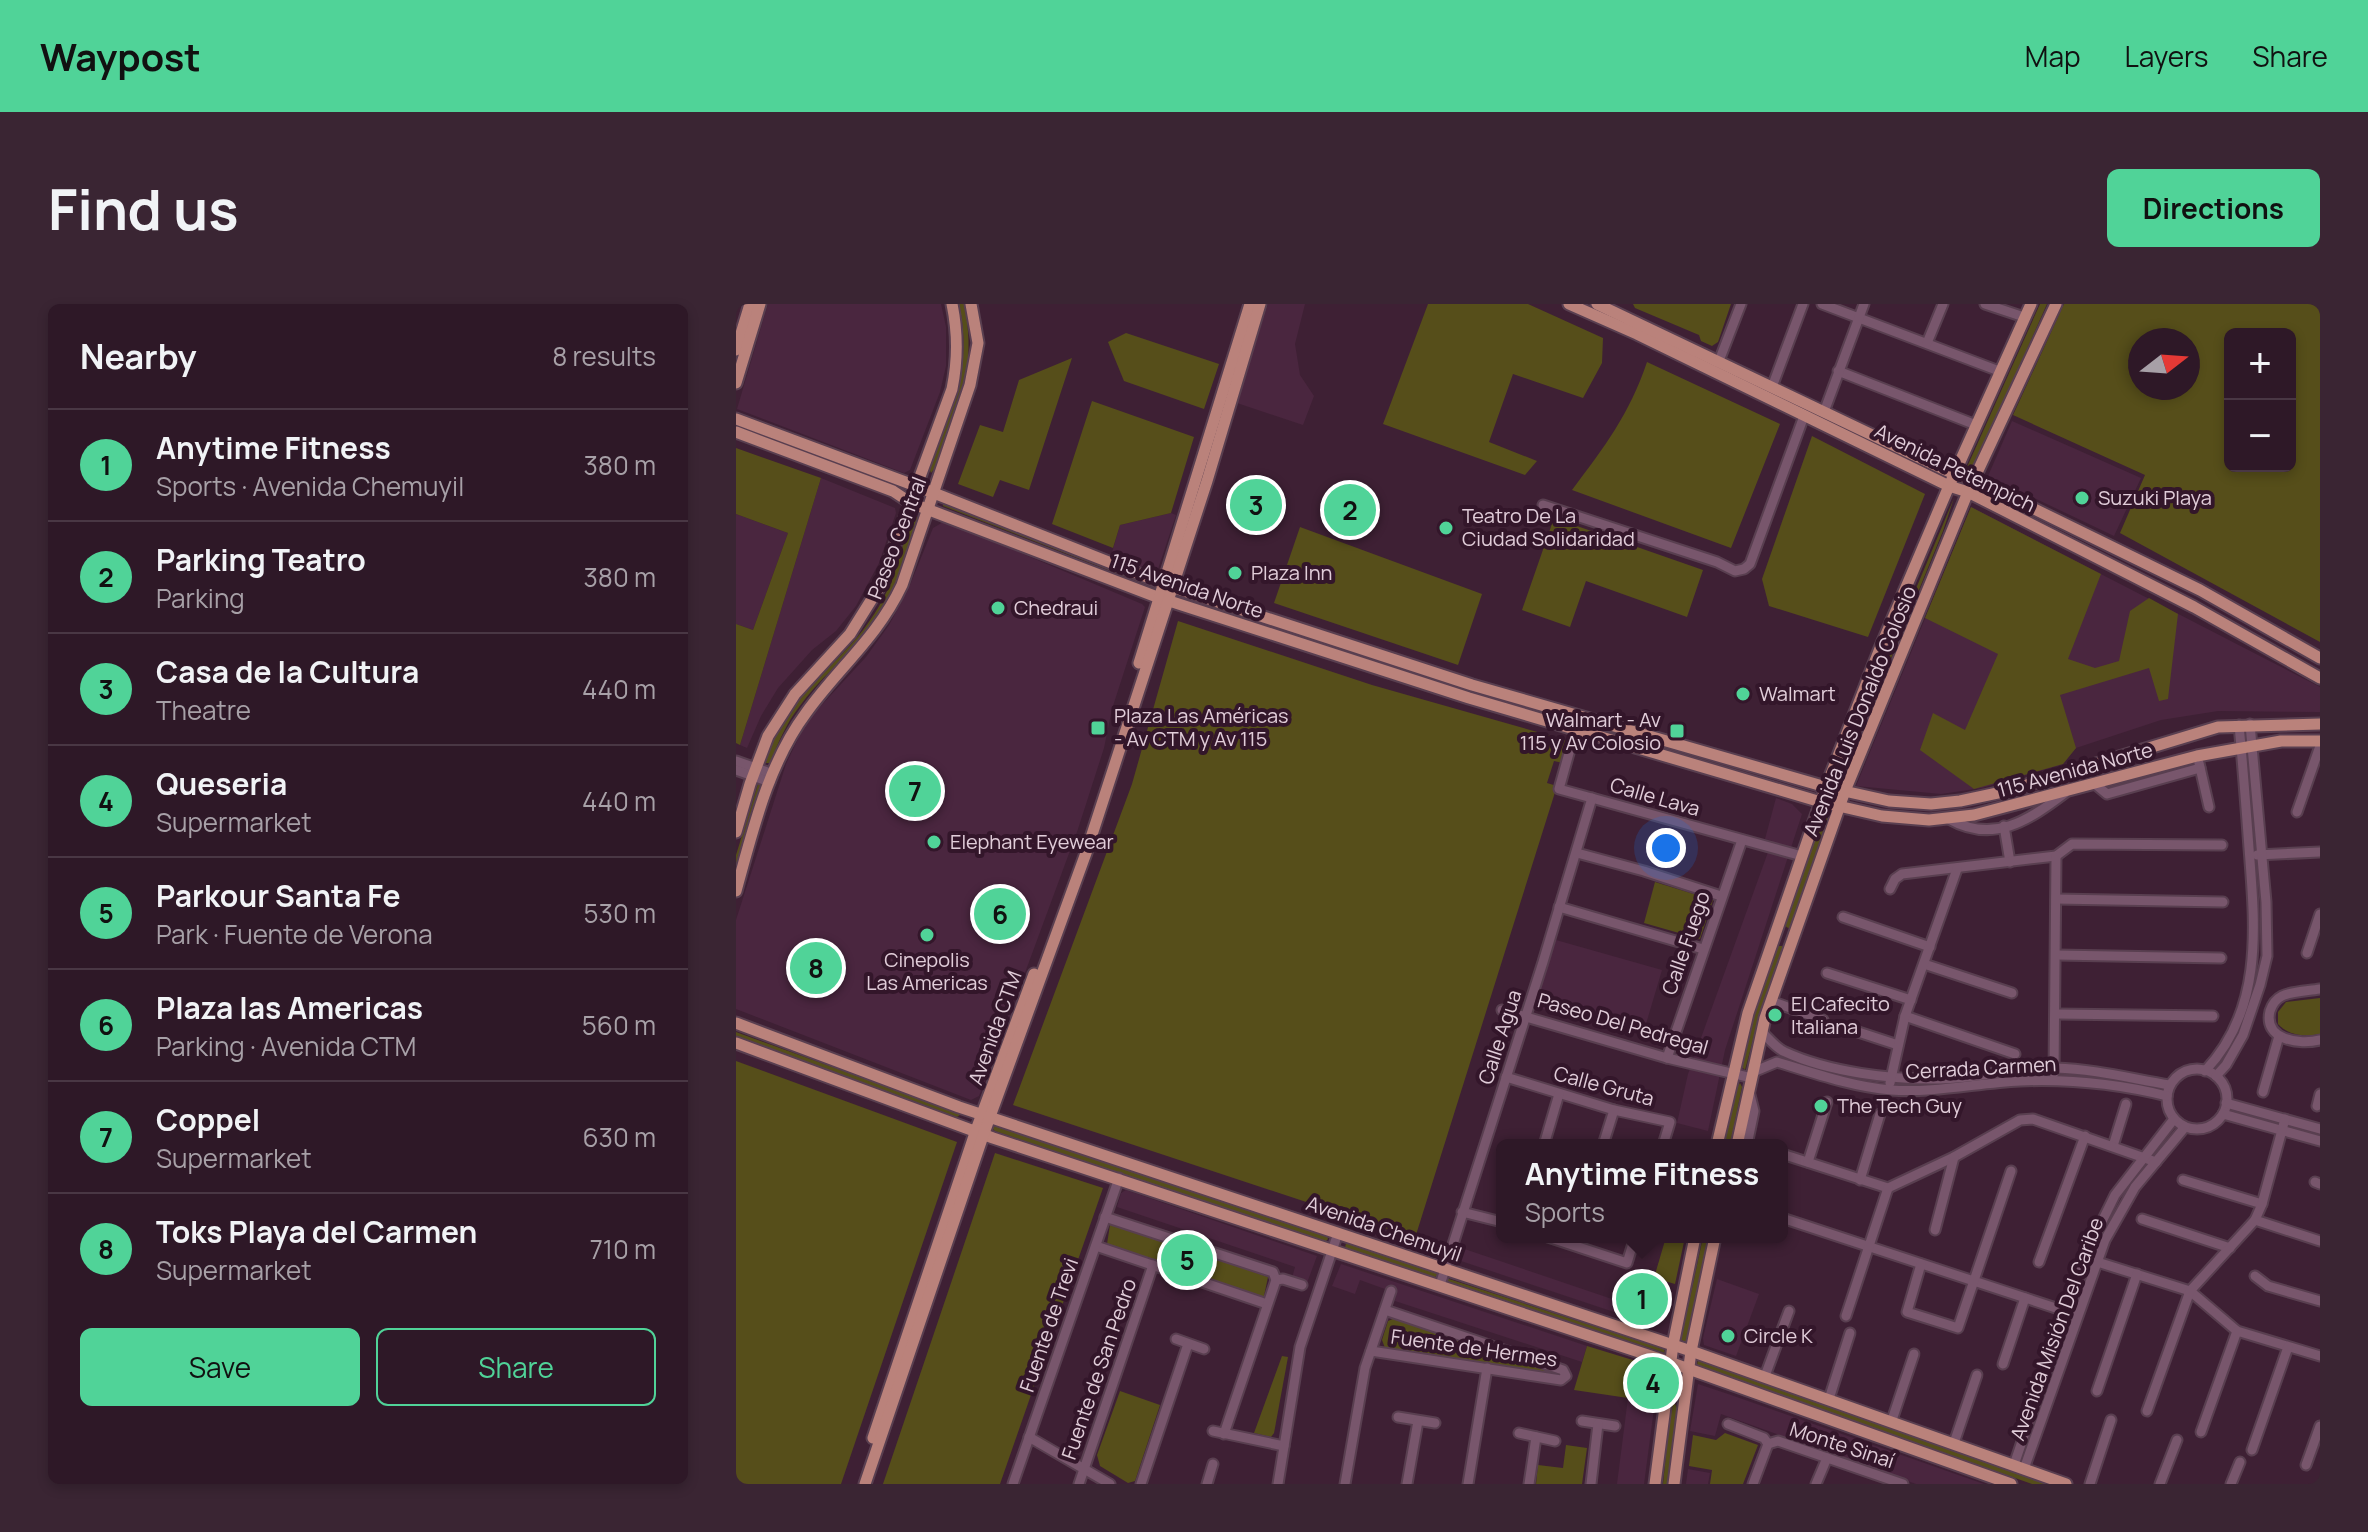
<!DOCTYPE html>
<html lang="en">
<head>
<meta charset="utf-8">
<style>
	body { margin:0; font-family:Manrope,sans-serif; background:#3a2533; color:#f1f3f6 }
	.controls { position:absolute; right:24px; top:24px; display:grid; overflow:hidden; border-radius:12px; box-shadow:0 4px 12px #0003 }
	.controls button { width:72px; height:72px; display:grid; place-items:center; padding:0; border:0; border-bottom:2px solid #493744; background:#2e1827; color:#f1f3f6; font:40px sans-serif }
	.compass { position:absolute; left:1392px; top:24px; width:72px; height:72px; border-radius:50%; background:#2e1827; box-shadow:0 4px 12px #0003; rotate:73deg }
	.you { position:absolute; left:930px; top:544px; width:28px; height:28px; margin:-20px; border:6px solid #fff; border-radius:50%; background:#1a73e8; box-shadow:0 0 0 12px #1a73e833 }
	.badge { display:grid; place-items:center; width:52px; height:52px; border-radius:50%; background:#50d398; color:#111; font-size:26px; font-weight:700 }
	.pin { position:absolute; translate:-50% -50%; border:4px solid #fff; box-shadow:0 2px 8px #0006 }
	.popup { position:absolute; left:760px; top:835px; width:292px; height:104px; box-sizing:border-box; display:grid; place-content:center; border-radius:12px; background:#2e1827; filter:drop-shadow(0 2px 6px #0005); font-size:26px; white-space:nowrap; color:#a7a0a7 }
	.popup b { font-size:30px; color:#f1f3f6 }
	.popup::after { content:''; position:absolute; left:50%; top:100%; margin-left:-16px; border:16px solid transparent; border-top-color:#2e1827 }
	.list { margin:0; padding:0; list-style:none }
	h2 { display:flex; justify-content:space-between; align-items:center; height:104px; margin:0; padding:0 32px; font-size:34px }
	h2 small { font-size:26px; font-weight:400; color:#a7a0a7 }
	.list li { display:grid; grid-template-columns:52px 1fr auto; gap:24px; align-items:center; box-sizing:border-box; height:112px; padding:0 32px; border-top:2px solid #493744 }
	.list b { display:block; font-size:30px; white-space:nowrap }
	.list p { margin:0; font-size:26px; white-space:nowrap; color:#a7a0a7 }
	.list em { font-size:26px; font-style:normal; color:#a7a0a7 }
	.actions { display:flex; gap:16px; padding:24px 32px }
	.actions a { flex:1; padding:18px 0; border:2px solid #50d398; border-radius:12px; text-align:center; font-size:28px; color:#50d398 }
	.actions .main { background:#50d398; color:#111 }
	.map { position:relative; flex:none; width:1584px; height:1180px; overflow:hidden; border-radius:12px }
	header { display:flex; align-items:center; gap:48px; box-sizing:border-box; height:112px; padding:0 40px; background:#50d398; color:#111 }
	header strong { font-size:38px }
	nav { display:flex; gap:44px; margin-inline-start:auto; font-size:28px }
	.intro { display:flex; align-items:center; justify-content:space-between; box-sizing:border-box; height:192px; padding:0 48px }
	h1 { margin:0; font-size:56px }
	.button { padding:20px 36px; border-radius:12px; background:#50d398; color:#111; font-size:28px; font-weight:700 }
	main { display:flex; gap:48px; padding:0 48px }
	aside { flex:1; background:#2e1827; border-radius:12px; box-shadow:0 4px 12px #0003 }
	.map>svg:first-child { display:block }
	.built { fill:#4a263f }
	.green { fill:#564e1a; fill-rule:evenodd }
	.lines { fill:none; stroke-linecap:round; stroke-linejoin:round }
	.minor-casing { stroke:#593f50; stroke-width:13 }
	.major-casing { stroke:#593f50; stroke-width:15 }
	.minor { stroke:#78566c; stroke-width:9 }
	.major { stroke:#ba827b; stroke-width:11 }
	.poi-dot { fill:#50d398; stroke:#33162a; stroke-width:3 }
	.labels { text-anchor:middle; stroke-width:8; stroke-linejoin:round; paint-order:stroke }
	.street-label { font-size:20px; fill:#e1cdd9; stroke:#33162a }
	.poi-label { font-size:20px; fill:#e1cdd9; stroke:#33162a; text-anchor:start }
</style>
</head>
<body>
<header>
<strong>Waypost</strong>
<nav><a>Map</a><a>Layers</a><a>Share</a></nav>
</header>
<div class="intro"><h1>Find us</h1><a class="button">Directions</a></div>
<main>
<aside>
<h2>Nearby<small>8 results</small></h2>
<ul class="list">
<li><span class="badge">1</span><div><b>Anytime Fitness</b><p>Sports · Avenida Chemuyil</p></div><em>380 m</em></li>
<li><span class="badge">2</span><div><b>Parking Teatro</b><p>Parking</p></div><em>380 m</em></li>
<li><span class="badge">3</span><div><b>Casa de la Cultura</b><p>Theatre</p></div><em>440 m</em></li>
<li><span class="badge">4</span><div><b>Queseria</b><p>Supermarket</p></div><em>440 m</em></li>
<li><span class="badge">5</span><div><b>Parkour Santa Fe</b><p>Park · Fuente de Verona</p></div><em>530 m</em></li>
<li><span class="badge">6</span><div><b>Plaza las Americas</b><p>Parking · Avenida CTM</p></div><em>560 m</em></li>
<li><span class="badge">7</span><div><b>Coppel</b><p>Supermarket</p></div><em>630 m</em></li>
<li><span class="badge">8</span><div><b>Toks Playa del Carmen</b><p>Supermarket</p></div><em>710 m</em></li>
</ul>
<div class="actions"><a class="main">Save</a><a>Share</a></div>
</aside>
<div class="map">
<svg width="1584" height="1180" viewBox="0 0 1584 1180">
	<rect width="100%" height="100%" fill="#3e2034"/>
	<g class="built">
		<polygon points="32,0 205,0 210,23 210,62 204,88 174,166 168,169 1,105"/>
		<polygon points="532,0 569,0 559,40 564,71 578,92 567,121 501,99"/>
		<polygon points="1276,117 1405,174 1378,232 1252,172"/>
		<polygon points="85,174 159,204 160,209 143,259 120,302 100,327 76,346 42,384 25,412 11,444 4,441"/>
		<polygon points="1235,203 1584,383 1584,408 1482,407 1425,416 1340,444 1327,460 1246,484 1205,490 1120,482"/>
		<polygon points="435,209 440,211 421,268 375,252 384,221"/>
		<polygon points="0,210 52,229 17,326 0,320"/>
		<polygon points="209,217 406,300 409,303 376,405 368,444 342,525 283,685 279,688 274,699 277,701 273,714 266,719 257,745 259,752 243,792 235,796 0,705 0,616 50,460 70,418 130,353 153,321 172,286 197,224"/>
		<polygon points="1040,494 1056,500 1066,510 989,746 972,827 941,819 952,770 1036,537 1029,535"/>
		<polygon points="820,636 926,666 910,720 900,718 896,730 799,703"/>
		<polygon points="390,886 581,952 571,979 556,974 559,963 381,903 385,889"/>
		<polygon points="687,931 879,996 888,969 929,981 917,1021 683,943"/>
		<polygon points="605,960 851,1042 846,1058 659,997 660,989 624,976 619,990 596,982"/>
		<polygon points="981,975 1023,990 1000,1052 968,1041 967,1034"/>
		<polygon points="962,1080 995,1091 1248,1180 1180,1180 985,1110 979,1132 954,1127"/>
		<polygon points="892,1094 919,1097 908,1180 881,1180"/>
		<polygon points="952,1165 974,1169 972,1180 950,1180"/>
	</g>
	<g class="green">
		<path d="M223,0H228C239,52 229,86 210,135C206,146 203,160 195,169L193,164C216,107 237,63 223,0Z"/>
		<polygon points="692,0 792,0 867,34 866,59 847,94 777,70 753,138 801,157 789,171 647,120"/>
		<polygon points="897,0 995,0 982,38 976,42 965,37 963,31 899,4"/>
		<polygon points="1304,0 1311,0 1237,167 1231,163"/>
		<path d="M1328,0H1584V338L1384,229L1409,171L1277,111ZM1494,30H1554V162H1494ZM1404,36H1452V84H1404Z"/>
		<polygon points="390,29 483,60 468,105 388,77 372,38"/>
		<polygon points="336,54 293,186 264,176 257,193 222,180 244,121 267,128 283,76"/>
		<path d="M911,58L1044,120L995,244L836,186C869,142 893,111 911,58Z"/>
		<polygon points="356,97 458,133 435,209 384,221 377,244 316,220"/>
		<polygon points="1076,132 1189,190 1132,333 1033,302 1026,275"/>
		<polygon points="0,144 85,174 4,441 0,439 0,320 17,326 52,229 0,210"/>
		<polygon points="1218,194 1207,227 1106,474 1102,482 1098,480"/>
		<polygon points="207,200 420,283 419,284 207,202"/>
		<polygon points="1235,203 1365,270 1332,355 1359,364 1383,357 1394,307 1413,294 1442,310 1432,395 1423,397 1413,364 1324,391 1340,444 1327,460 1238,485 1184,446 1197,409 1229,426 1262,350 1189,314"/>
		<path d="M179,211L183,216C170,255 156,297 130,329C109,355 82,376 63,403C50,420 42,439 34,459H30C37,405 100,364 130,322C142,306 152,287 159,268C165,251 169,226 179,211Z"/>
		<polygon points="818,214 967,266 951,313 850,277 834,323 786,306"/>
		<polygon points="564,223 746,290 722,361 538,299"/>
		<polygon points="439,290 750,392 1079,488 706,380"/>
		<polygon points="442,317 636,381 833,437 827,459 818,457 811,479 821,482 679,934 277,801 396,480"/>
		<polygon points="22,480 27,482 0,570 0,551"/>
		<polygon points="1089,503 1094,505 1094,507 1054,625 1049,622"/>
		<polygon points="919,578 977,596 964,635 908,619"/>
		<polygon points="1042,642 1046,642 1048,645 1021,721 1009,766 1005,762 1021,700"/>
		<path d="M1584,694V730C1569,733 1553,732 1542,720V708L1550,698Z"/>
		<polygon points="0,728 221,808 224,811 221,813 0,732"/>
		<polygon points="0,757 221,838 105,1180 0,1180"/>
		<polygon points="1004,779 1006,783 994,841 987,841 1000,785"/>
		<polygon points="257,820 591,932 592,935 589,938 259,827 256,824"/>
		<polygon points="259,849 367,884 264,1180 147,1180"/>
		<polygon points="377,919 532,973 528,992 525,994 371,940 374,921"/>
		<polygon points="930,933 949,933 939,980 918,974"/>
		<polygon points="967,933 974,933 950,1038 945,1036"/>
		<polygon points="610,939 703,970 698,974 609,944"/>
		<polygon points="710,974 928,1045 929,1049 712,978"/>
		<polygon points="659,1014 826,1068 825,1072 649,1044 646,1036 652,1017"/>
		<polygon points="851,1042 900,1057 894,1074 892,1094 838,1086"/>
		<polygon points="546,1052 552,1053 538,1129 535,1133 518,1129"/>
		<polygon points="962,1056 1307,1178 1310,1180 1296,1180 964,1062 961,1061"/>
		<polygon points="384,1087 424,1101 399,1177 392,1179 364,1162 361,1151"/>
		<polygon points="939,1100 941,1104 931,1180 927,1180 935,1102"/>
		<polygon points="989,1129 1022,1141 1007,1180 974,1180 976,1166 953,1162 957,1131 980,1136"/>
		<polygon points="830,1141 851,1144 846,1180 800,1180 802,1161 827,1164"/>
	</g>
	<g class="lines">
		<g class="minor-casing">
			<g id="minor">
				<polyline points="1086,0 1263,67"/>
				<polyline points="1249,0 1288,13"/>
				<polyline points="1191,39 1207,0"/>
				<polyline points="983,57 1005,0"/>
				<polyline points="1102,67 1240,121"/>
				<polyline points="1036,83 1067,0"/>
				<polyline points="1088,108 1128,0"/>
				<polyline points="807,201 981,258 999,267 1008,265 1014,260 1068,112"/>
				<polyline points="840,424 823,485 1066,552"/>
				<polyline points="0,457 37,470"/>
				<polyline points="1463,459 1473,503"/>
				<polyline points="0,466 34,478"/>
				<polyline points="1359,480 1371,490 1464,464"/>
				<polyline points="1561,508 1584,442"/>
				<path d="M1213,515C1257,540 1292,517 1329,489"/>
				<polyline points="1268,522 1274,558"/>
				<polyline points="841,549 908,567 985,592"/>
				<polyline points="1521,551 1584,548"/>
				<polyline points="1154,585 1159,575 1166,570 1320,552 1336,540 1486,541"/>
				<polyline points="1320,595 1487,598"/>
				<polyline points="823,603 967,645"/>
				<polyline points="1107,613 1194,643"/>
				<polyline points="1571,649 1584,610"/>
				<polyline points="1321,651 1485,654"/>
				<polyline points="1188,660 1276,689"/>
				<polyline points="1091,669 1175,696"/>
				<path d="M1584,685C1573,687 1556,687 1546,692C1540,695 1536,701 1534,707C1527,736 1563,741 1584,736"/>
				<polyline points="1035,697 1087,716"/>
				<polyline points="766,706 931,754 1016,774"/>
				<polyline points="1321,710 1477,712"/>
				<polyline points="1169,712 1279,750"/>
				<polyline points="1107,723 1162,741"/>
				<path d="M1026,728C1033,735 1040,744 1049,748C1092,768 1157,776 1204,775C1243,774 1281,763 1320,764C1358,765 1397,775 1434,781"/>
				<polyline points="931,754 1006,536"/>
				<circle cx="1461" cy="795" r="30"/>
				<path d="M1469,767C1528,705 1519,622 1513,544C1510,503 1507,462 1503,421"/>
				<path d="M1017,768L1041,758C1077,769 1117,783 1155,786C1199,789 1241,779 1284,777C1333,775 1383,780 1431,792"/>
				<polyline points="1318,769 1320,552"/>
				<polyline points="1480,772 1490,761 1507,731 1524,681 1531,652 1530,598 1514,420"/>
				<polyline points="770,773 878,806 934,818 927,841"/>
				<polyline points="1154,779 1169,712 1221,565"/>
				<polyline points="1527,788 1543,732"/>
				<polyline points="1490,799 1584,825"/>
				<polyline points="1581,802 1584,790"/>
				<polyline points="1487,810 1584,837"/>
				<polyline points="808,841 823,790"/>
				<polyline points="867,841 878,806"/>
				<polyline points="1011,841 1018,807 1013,787"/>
				<polyline points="1377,842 1390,800"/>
				<polyline points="1046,850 1152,884 1218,853 1284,816 1297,815 1420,858"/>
				<polyline points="1072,858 1091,798"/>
				<polyline points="1124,876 1144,810"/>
				<polyline points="1447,876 1526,900"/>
				<polyline points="1579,878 1584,880"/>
				<polyline points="726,908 766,918"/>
				<polyline points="369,913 537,968 540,976 547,975 566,981"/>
				<polyline points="1046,914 1335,1009"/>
				<polyline points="1406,915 1494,944"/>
				<polyline points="1519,916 1584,937"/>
				<polyline points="1199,926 1218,853"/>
				<polyline points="812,933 891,959 899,933"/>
				<polyline points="360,942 531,1000"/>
				<polyline points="1355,956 1454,987 1501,1027 1584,1052"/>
				<polyline points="1303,958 1349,832"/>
				<polyline points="1185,960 1171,1008 1222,1024 1275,867"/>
				<polyline points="1519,972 1532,982 1584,997"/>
				<polyline points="704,981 807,658 856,494"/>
				<polyline points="1110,1012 1152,884"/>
				<polyline points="440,1035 468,1045"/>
				<polyline points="635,1047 825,1076 830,1072 827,1066 649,1006"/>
				<polyline points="1267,1060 1289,994"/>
				<polyline points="1029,1072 1053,1007"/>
				<polyline points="1361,1087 1401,970"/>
				<polyline points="1093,1095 1114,1029"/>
				<polyline points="1411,1107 1454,987 1519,916 1526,900 1549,815"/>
				<polyline points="662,1113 699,1119"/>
				<polyline points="1156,1116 1178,1050"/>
				<polyline points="846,1117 879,1122"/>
				<polyline points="992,1120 1028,1134 1032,1140 1042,1137 1167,1180"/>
				<polyline points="477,1127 548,1142"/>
				<polyline points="1465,1128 1501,1027"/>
				<polyline points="783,1129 819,1137"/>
				<polyline points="488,1130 540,976"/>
				<polyline points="293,1133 374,1180"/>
				<polyline points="1218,1139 1241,1071"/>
				<polyline points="1516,1146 1552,1043"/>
				<polyline points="1278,1161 1348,954 1379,891 1438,815"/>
				<polyline points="1570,1161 1584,1122"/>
				<polyline points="1288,1165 1369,936 1399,883 1449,823"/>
				<polyline points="277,1180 383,874"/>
				<polyline points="343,1180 417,961"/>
				<polyline points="405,1180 452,1040"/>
				<polyline points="471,1180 477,1160"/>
				<polyline points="542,1180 564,1043 602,929"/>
				<polyline points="609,1180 629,1064 655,987"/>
				<polyline points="671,1180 682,1117"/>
				<polyline points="732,1180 751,1064"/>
				<polyline points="793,1180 800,1133"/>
				<polyline points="855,1180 862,1120"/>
				<polyline points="1017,1180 1032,1140"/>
				<polyline points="1080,1180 1091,1154"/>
				<polyline points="1354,1180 1375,1116"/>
				<polyline points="1424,1180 1441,1136"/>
				<polyline points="1495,1180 1504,1158"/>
			</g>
		</g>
		<g class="major-casing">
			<g id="major">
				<polyline points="833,0 901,30 1213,182 1232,188 1458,303 1584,374"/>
				<polyline points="861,0 1218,170 1239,176 1464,286 1584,354"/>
				<polyline points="0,46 14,0"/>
				<polyline points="0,79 24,0"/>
				<polyline points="0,115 180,182 436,283 736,381 1090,483 1153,497 1195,500 1224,497 1271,487 1482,423 1584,420"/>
				<polyline points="0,128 157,187 175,199 421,293 733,394 1085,498 1146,512 1193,516 1238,511 1461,452 1545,437 1584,437"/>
				<polyline points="403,359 514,0"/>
				<path d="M0,528L14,480L32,432L59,390L114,330L144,282L216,85C222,55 222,30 216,0"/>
				<path d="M0,587C17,526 32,460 70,409C103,363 141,334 166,281L234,81L242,39L235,0"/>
				<polyline points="0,719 223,803 955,1047 1330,1180"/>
				<polyline points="0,739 257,834 936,1059 1275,1180"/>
				<polyline points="981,841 1012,709 1090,483 1143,347 1213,182 1295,0"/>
				<polyline points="1001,841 1029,714 1109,487 1232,188 1320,0"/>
				<polyline points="137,1134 240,826 298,670"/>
				<polyline points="129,1180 248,829 350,549 471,177 524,0"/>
				<polyline points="919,1180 937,1041 959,933"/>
				<polyline points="938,1180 955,1047 979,933"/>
			</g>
		</g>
		<use href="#minor" class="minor"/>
		<use href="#major" class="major"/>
	</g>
	<g class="poi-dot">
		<circle cx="1346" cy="194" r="8"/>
		<circle cx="710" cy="224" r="8"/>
		<circle cx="499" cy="269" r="8"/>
		<circle cx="262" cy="304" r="8"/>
		<circle cx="1007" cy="390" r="8"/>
		<rect x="354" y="416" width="16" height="16" rx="4"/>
		<rect x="933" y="419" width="16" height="16" rx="4"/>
		<circle cx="198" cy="538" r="8"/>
		<circle cx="191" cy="631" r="8"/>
		<circle cx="1039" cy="711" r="8"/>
		<circle cx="1085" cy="802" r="8"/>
		<circle cx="992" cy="1032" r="8"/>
	</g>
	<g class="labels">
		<g class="street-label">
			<text transform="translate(1219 164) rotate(26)" y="7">Avenida Petempich</text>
			<text transform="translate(161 234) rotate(-69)" y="7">Paseo Central</text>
			<text transform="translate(451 282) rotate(19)" y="7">115 Avenida Norte</text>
			<text transform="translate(1124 407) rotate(-68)" y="7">Avenida Luis Donaldo Colosio</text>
			<text transform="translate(1339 466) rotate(-15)" y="7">115 Avenida Norte</text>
			<text transform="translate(919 493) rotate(16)" y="7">Calle Lava</text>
			<text transform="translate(950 639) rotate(-71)" y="7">Calle Fuego</text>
			<text transform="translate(887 720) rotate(16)" y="7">Paseo Del Pedregal</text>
			<text transform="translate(259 724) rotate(-70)" y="7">Avenida CTM</text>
			<text transform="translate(764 733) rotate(-72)" y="7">Calle Agua</text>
			<text transform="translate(1245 764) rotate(-3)" y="7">Cerrada Carmen</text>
			<text transform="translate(868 782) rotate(15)" y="7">Calle Gruta</text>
			<text transform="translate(648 925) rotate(19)" y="7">Avenida Chemuyil</text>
			<text transform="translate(313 1021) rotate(-71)" y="7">Fuente de Trevi</text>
			<text transform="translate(1321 1025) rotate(-70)" y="7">Avenida Misión Del Caribe</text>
			<text transform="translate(738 1044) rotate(8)" y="7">Fuente de Hermes</text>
			<text transform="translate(363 1065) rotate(-71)" y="7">Fuente de San Pedro</text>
			<text transform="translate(1106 1141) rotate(18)" y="7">Monte Sinaí</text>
		</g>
		<g class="poi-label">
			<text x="1362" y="201">Suzuki Playa</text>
			<text x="726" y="219">Teatro De La<tspan x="726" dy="23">Ciudad Solidaridad</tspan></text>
			<text x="515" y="276">Plaza Inn</text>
			<text x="278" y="311">Chedraui</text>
			<text x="1023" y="397">Walmart</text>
			<text x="378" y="419">Plaza Las Américas<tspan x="378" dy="23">- Av CTM y Av 115</tspan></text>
			<text x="925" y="423" text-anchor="end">Walmart - Av<tspan x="925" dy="23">115 y Av Colosio</tspan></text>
			<text x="214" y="545">Elephant Eyewear</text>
			<text x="191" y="663" text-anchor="middle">Cinepolis<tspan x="191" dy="23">Las Americas</tspan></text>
			<text x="1055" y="707">El Cafecito<tspan x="1055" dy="23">Italiana</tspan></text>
			<text x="1101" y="809">The Tech Guy</text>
			<text x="1008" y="1039">Circle K</text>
		</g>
	</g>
</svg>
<div class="controls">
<button>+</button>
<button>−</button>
</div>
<svg class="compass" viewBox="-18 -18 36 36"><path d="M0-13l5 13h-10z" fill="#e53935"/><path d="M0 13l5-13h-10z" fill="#a7a0a7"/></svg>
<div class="you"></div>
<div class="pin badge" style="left:906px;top:995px">1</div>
<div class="popup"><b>Anytime Fitness</b>Sports</div>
<div class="pin badge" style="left:614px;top:206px">2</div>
<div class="pin badge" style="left:520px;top:201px">3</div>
<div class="pin badge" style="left:917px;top:1079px">4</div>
<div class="pin badge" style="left:451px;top:956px">5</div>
<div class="pin badge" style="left:264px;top:610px">6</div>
<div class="pin badge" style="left:179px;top:487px">7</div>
<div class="pin badge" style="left:80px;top:664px">8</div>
</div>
</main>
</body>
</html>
